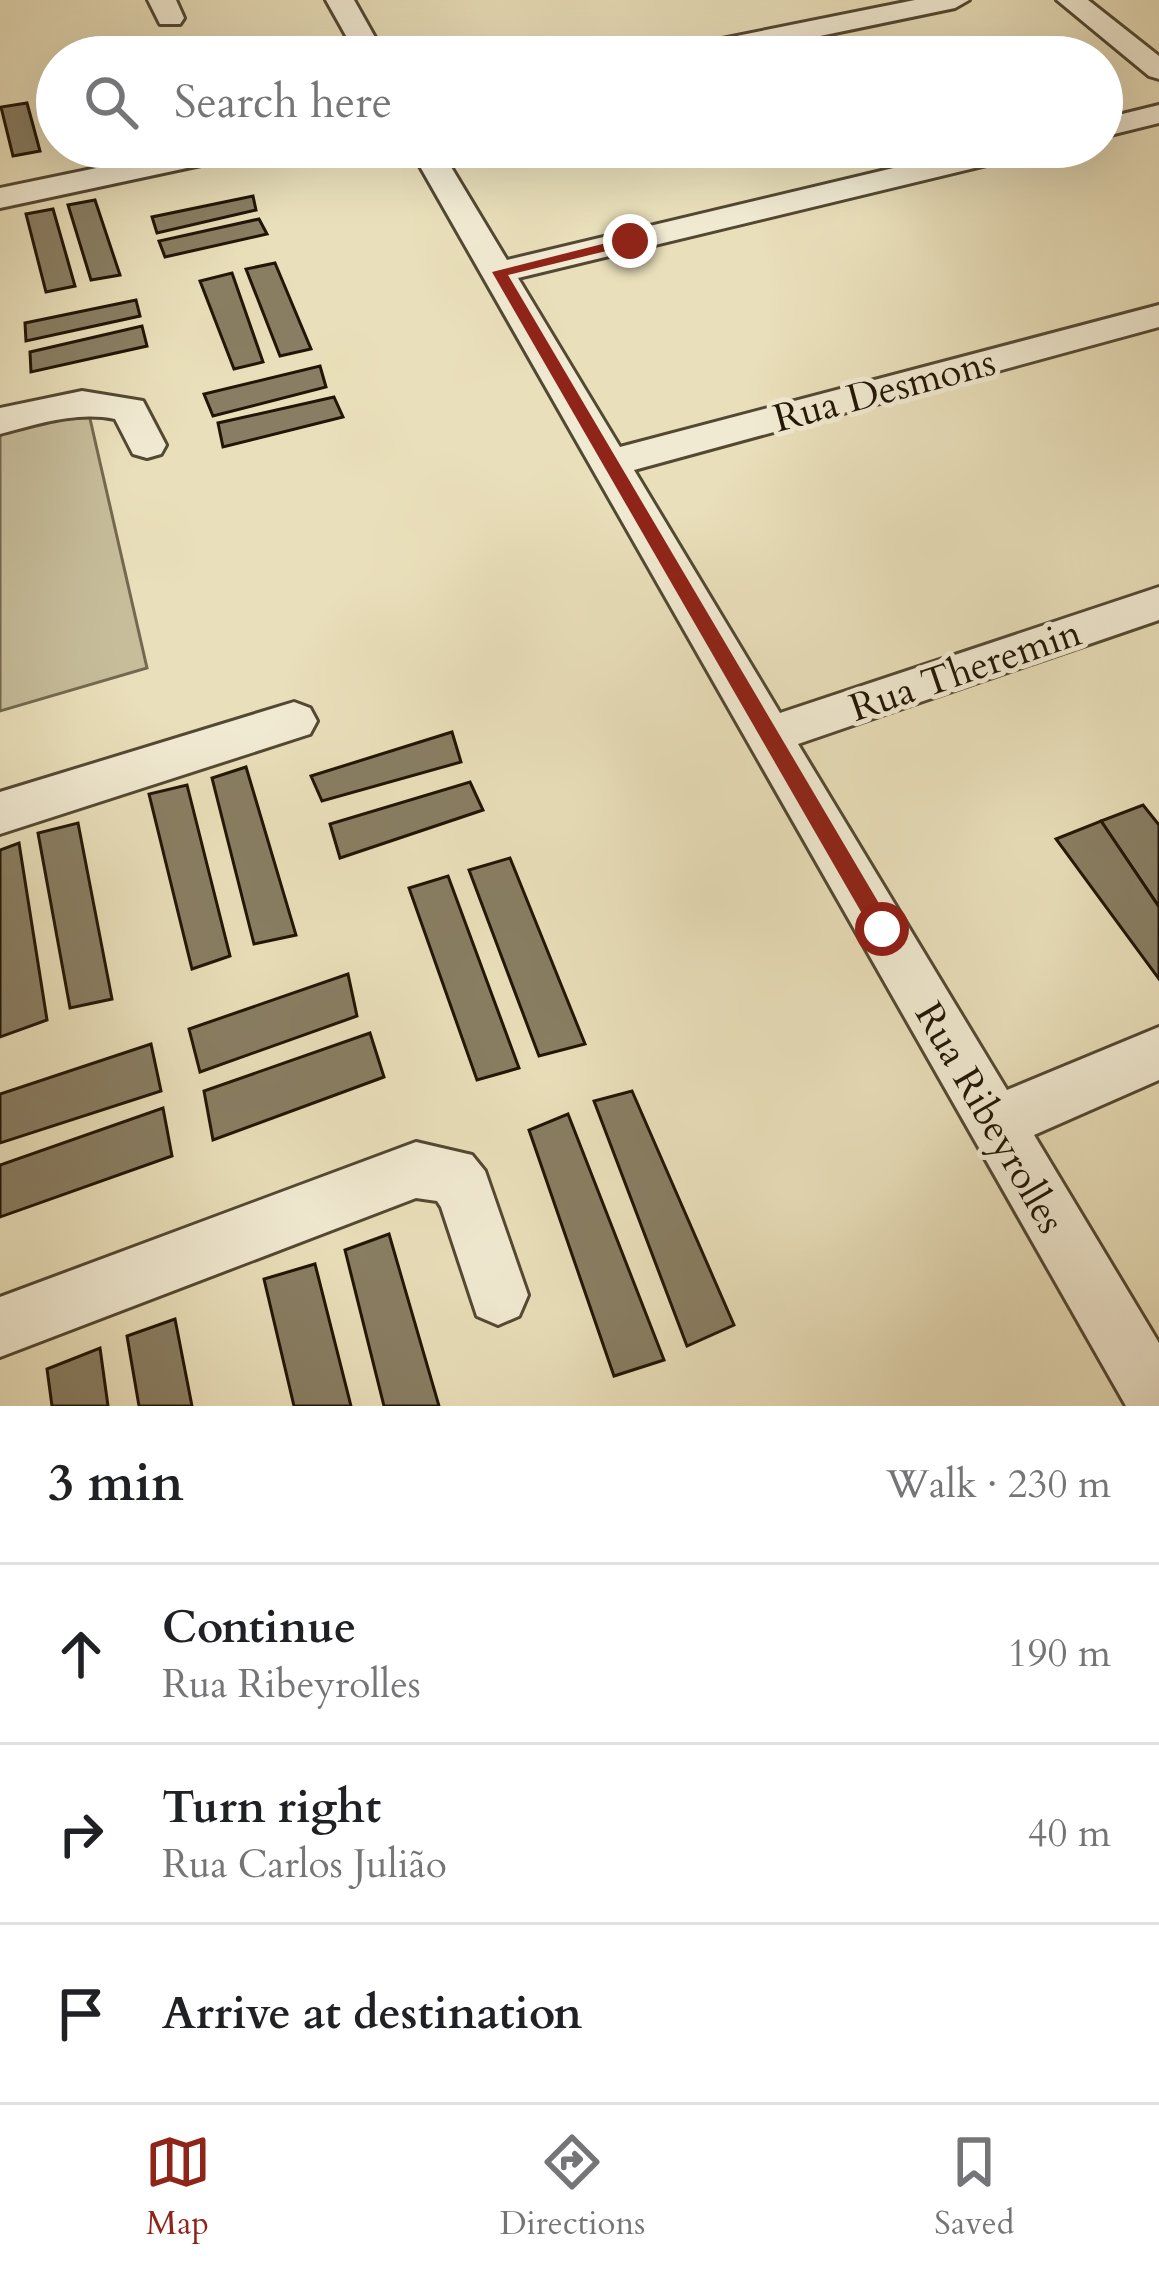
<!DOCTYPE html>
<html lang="en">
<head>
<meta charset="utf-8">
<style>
	body { margin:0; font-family:Cardo,serif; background:#f6f6f6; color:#202124 }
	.stop { position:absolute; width:36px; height:36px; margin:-27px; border:9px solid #8f2418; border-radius:50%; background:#fff }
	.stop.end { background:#8f2418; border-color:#fff; box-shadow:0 3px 12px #0008 }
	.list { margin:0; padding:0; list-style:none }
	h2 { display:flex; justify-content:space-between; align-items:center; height:156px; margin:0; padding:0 48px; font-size:51px }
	h2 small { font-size:39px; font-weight:400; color:#757577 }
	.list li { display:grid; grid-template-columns:78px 1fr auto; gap:36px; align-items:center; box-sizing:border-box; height:180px; padding:0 48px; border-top:3px solid #e0e0e0 }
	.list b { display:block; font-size:45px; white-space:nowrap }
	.list p { margin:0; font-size:39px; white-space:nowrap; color:#757577 }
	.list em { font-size:39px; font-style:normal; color:#757577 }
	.icon { flex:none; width:66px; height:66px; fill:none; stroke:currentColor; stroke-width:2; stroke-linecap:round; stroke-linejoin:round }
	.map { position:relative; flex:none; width:1159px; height:1406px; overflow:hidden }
	.search { position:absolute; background:#fff; box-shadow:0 12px 48px #0002; left:36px; right:36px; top:36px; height:132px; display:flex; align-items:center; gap:30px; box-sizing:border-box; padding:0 42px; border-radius:66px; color:#757577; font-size:45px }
	.sheet { height:696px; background:#fff }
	nav { display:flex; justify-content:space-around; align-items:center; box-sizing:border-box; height:168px; border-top:3px solid #e0e0e0; background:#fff; font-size:33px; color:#757577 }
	nav a { display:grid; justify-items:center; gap:6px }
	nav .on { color:#8f2418 }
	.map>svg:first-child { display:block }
	.green { fill:#c7bd9b; stroke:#746950; stroke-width:3 }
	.building { fill:#897e63; stroke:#211505; stroke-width:3 }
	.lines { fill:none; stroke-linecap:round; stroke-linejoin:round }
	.minor-casing { stroke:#534832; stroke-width:6 }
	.minor { fill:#f1ead2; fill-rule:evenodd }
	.route { fill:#8f2418 }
	.labels { text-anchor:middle; stroke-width:10; stroke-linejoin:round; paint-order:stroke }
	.street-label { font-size:39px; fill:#211505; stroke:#f1ead2 }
</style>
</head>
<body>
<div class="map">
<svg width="1159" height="1406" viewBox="0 0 1159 1406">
	<rect width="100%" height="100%" fill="#e9dfba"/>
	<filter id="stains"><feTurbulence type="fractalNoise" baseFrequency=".00167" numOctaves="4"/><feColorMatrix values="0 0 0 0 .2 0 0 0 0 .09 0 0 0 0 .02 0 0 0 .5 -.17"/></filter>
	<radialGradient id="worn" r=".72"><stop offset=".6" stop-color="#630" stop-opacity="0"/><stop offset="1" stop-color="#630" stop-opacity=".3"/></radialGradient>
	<polygon class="green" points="88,410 147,668 0,711 0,426"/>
	<g class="building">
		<polygon points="27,103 40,151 13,156 1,107"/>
		<polygon points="253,196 256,210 157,233 152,217"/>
		<polygon points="95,200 120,275 91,280 68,205"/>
		<polygon points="53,209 75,286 46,292 26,214"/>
		<polygon points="259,219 267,234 165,257 159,241"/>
		<polygon points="275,263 311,349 280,356 246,269"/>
		<polygon points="232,273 263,362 234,369 200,281"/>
		<polygon points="136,300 140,316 26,341 25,323"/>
		<polygon points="142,326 147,346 31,372 30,352"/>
		<polygon points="320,366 326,387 213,416 204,394"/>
		<polygon points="334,397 343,417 223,447 218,423"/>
		<polygon points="452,732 461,762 322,801 311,776"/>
		<polygon points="246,767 296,935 254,944 212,778"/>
		<polygon points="470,782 483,810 340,858 330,824"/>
		<polygon points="187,785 230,956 192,969 149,794"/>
		<polygon points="1143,805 1159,825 1159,907 1101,821"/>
		<polygon points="1101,821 1159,907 1159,979 1056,839"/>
		<polygon points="78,823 112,999 70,1008 38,833"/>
		<polygon points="19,843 47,1020 0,1037 0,850"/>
		<polygon points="510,858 585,1044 539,1056 469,870"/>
		<polygon points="448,876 519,1068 477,1080 409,888"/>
		<polygon points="348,974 357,1016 200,1072 189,1029"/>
		<polygon points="370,1033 384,1077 213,1140 204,1091"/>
		<polygon points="151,1044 161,1091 0,1143 0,1094"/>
		<polygon points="632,1091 734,1325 687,1346 594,1101"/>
		<polygon points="163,1108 172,1156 0,1217 0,1165"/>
		<polygon points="568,1114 664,1360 614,1376 529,1130"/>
		<polygon points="389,1234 439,1406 384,1406 345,1250"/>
		<polygon points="315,1264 351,1406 294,1406 264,1279"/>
		<polygon points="175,1319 192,1406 139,1406 127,1336"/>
		<polygon points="100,1348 108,1406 52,1406 47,1369"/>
	</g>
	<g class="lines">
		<g class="minor-casing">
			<g id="minor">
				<polygon points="148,0 176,0 184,18 180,24 160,24"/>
				<polygon points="326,0 354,0 386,57 358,57"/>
				<polygon points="915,0 969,0 955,8 719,57 663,57 677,48"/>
				<polygon points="1057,0 1088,0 1159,56 1159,79 1149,76"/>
				<polygon points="1159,105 1159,123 1102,137 1102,119"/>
				<polygon points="198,147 258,147 243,156 0,208 0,188"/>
				<polygon points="409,147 439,147 507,260 982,147 1036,147 1032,154 518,278 620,447 1159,305 1159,327 634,470 780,713 1159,587 1159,620 798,744 1007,1090 1159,1027 1159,1080 1034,1135 1159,1343 1159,1406 1126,1406"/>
				<path d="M82,391L143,401L166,445L161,454L147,458L133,454L115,419C76,411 38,424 0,434V408Z"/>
				<polygon points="294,702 310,708 317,721 310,734 0,834 0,792"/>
				<polygon points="416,1142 472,1155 485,1171 528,1295 519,1316 498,1325 477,1316 441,1207 437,1201 416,1198 0,1357 0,1297"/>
			</g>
		</g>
		<use href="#minor" class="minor"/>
	</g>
	<polygon class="route" points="630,237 635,244 508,275 890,922 890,936 882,939 875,936 492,272"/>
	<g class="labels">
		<g class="street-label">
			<text transform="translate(884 389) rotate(-15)" y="14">Rua Desmons</text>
			<text transform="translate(965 669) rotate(-19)" y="14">Rua Theremin</text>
			<text transform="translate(991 1117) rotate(60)" y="14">Rua Ribeyrolles</text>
		</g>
	</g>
	<rect width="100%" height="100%" filter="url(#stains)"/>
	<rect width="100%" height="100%" fill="url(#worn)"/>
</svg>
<div class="stop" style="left:882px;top:929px"></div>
<div class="stop end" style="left:630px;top:241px"></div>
<div class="search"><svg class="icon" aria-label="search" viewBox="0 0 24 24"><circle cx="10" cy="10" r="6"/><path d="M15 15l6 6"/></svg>Search here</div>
</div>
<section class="sheet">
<h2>3 min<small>Walk · 230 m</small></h2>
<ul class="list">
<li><svg class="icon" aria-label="ahead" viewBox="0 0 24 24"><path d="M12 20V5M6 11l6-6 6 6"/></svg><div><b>Continue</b><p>Rua Ribeyrolles</p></div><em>190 m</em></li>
<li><svg class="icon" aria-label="right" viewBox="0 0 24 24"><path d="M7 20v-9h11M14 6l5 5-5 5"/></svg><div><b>Turn right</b><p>Rua Carlos Julião</p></div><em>40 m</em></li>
<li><svg class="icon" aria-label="arrive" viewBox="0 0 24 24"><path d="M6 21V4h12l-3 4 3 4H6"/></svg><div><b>Arrive at destination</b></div></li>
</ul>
</section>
<nav>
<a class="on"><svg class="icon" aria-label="map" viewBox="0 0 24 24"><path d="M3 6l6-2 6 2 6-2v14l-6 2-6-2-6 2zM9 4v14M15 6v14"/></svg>Map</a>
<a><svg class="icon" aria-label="directions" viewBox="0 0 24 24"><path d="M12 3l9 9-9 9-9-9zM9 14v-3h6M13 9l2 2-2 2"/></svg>Directions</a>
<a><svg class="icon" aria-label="saved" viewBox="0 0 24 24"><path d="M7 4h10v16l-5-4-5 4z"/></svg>Saved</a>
</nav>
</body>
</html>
